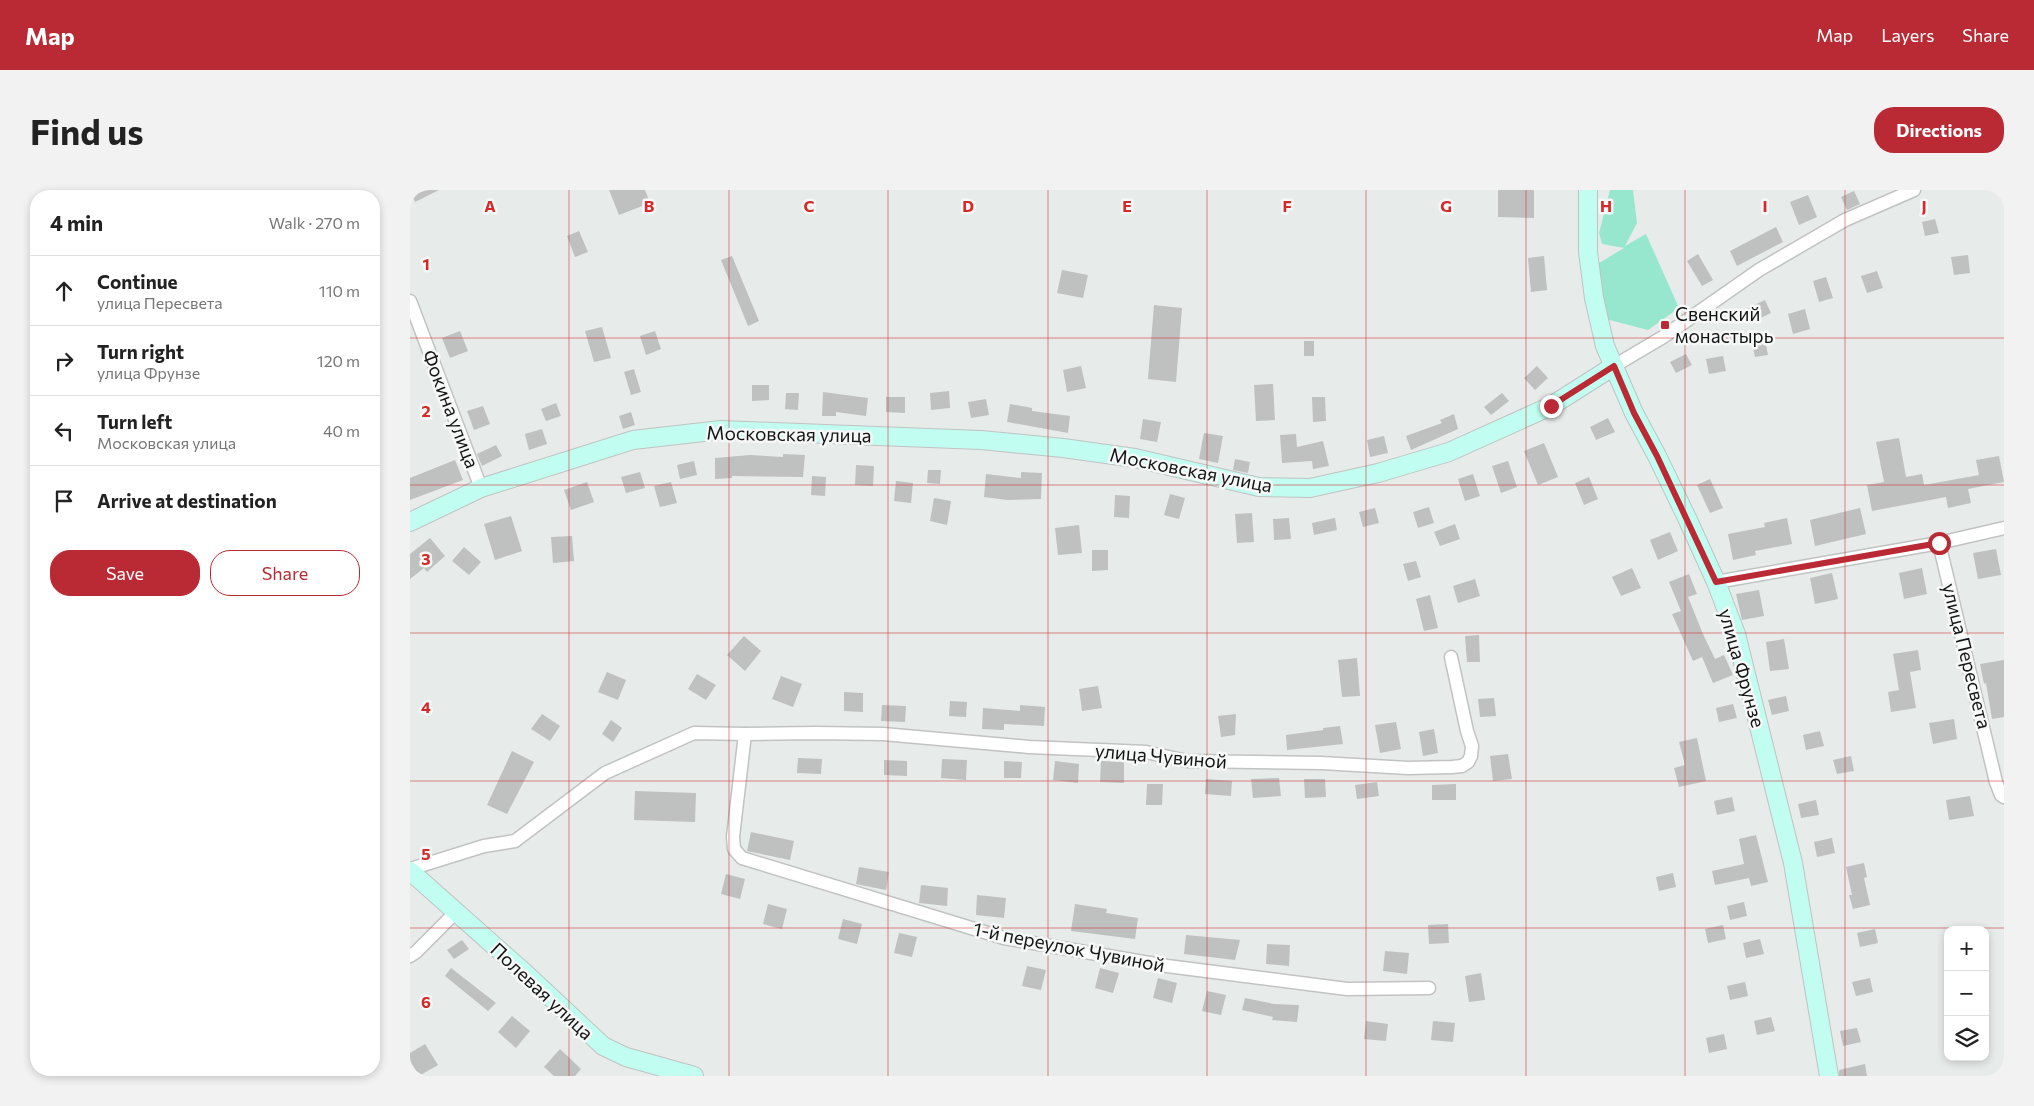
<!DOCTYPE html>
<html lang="en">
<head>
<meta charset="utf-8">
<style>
	body { margin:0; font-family:Commissioner,sans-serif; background:#f2f2f2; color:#222 }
	.controls { position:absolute; right:15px; bottom:15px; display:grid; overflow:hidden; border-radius:10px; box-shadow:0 2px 8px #0003 }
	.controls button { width:45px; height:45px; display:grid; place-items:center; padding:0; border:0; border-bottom:1px solid #e0e0e0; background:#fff; color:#222; font:25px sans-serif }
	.stop { position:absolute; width:15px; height:15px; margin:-11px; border:4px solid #ba2a34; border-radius:50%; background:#fff }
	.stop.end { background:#ba2a34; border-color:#fff; box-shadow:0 1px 5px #0008 }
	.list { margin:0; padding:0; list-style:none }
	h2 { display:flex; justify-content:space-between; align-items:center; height:65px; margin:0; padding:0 20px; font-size:21px }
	h2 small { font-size:16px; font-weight:400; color:#767676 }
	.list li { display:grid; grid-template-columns:32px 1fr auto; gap:15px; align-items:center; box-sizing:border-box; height:70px; padding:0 20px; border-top:1px solid #e0e0e0 }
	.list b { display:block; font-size:19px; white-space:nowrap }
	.list p { margin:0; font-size:16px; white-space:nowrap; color:#767676 }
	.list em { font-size:16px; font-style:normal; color:#767676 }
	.actions { display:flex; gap:10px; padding:15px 20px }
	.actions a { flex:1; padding:11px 0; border:1px solid #ba2a34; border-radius:20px; text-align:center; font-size:18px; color:#ba2a34 }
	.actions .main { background:#ba2a34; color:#fff }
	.icon { flex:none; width:28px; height:28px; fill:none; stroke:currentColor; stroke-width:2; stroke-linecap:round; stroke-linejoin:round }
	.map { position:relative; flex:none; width:1594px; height:886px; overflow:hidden; border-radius:20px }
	header { display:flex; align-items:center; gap:30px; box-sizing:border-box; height:70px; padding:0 25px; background:#ba2a34; color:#fff }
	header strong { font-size:24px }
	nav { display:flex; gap:28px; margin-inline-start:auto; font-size:18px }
	.intro { display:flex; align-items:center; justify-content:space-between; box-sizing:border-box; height:120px; padding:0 30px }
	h1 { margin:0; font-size:35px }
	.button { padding:12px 22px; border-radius:20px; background:#ba2a34; color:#fff; font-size:18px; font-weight:700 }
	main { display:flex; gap:30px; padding:0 30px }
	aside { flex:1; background:#fff; border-radius:20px; box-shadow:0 2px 8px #0003 }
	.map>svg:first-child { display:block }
	.green { fill:#97e7cf }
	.building { fill:#bec1c0 }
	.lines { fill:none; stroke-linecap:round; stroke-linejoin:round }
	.street-casing { stroke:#c0c3c2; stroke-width:15 }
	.secondary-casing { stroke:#c0c3c2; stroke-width:20 }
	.street { stroke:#fff; stroke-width:12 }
	.secondary { stroke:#c1fdf0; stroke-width:18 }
	.route { stroke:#ba2a34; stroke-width:6 }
	.grid { fill:none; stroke:#d62828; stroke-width:1; stroke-opacity:0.55 }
	.poi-dot { fill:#ba2a34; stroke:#f5f8f7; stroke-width:2 }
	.labels { text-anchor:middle; stroke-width:5; stroke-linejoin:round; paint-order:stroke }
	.poi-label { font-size:19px; fill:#131514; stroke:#f5f8f7; text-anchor:start }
	.street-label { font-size:19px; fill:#131514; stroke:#f5f8f7 }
	.grid-label { font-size:16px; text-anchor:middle; font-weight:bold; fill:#d62828; stroke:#f5f8f7; stroke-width:5; stroke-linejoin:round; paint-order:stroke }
</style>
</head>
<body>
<header>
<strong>Map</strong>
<nav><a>Map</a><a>Layers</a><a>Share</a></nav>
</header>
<div class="intro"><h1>Find us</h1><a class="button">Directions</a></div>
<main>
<aside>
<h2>4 min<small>Walk · 270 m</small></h2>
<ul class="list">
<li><svg class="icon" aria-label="ahead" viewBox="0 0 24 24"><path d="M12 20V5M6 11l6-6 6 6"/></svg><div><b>Continue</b><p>улица Пересвета</p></div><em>110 m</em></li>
<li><svg class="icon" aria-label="right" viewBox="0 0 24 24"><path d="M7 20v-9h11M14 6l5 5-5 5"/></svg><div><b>Turn right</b><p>улица Фрунзе</p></div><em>120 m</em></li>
<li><svg class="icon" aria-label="left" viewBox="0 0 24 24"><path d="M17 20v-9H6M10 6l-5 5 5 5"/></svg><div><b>Turn left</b><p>Московская улица</p></div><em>40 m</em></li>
<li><svg class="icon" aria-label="arrive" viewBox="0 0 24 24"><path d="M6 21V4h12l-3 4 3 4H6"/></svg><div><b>Arrive at destination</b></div></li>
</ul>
<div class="actions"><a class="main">Save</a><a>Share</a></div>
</aside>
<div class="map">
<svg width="1594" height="886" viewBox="0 0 1594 886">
	<rect width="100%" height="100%" fill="#e7ebea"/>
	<polygon class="green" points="1200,0 1223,0 1227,33 1215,56 1236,44 1269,118 1238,140 1192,128 1186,75 1214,58 1192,54 1189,43"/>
	<g class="building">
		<polygon points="0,0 29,0 5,12"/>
		<polygon points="199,0 235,0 240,13 209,25"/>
		<polygon points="1088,0 1124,0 1124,28 1088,27"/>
		<polygon points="1444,1 1450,14 1437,20 1431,7"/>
		<polygon points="1398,5 1407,27 1389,35 1380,12"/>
		<polygon points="1525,29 1529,43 1515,46 1512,32"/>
		<polygon points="1366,37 1373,52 1327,76 1320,61"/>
		<polygon points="169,41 178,62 165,67 157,46"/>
		<polygon points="1288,64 1303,90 1292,96 1277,71"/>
		<polygon points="1558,65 1560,83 1544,85 1541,67"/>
		<polygon points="322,66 349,131 338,136 311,70"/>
		<polygon points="1134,66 1137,100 1121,102 1118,68"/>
		<polygon points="652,80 678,85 673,108 647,103"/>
		<polygon points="1467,81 1473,98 1457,103 1451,86"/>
		<polygon points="1416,87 1423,108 1409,112 1403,91"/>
		<polygon points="1355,110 1361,123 1344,131 1338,118"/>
		<polygon points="744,115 772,118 766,192 738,189"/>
		<polygon points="1395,119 1400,139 1383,144 1378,124"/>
		<polygon points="192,137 201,168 184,172 175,141"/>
		<polygon points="50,141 58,161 40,168 32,148"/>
		<polygon points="245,141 251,159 236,165 230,146"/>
		<polygon points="1355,150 1358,165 1345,167 1342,153"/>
		<rect x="894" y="151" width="10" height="15"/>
		<polygon points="1276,164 1282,175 1266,183 1260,172"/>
		<polygon points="1313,166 1316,181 1299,184 1296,169"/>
		<polygon points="671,176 676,198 657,202 653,180"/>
		<polygon points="1127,176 1138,188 1125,200 1114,188"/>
		<polygon points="224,179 231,202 221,205 214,182"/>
		<polygon points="863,194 865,230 846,231 844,195"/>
		<polygon points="342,195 359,195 359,210 342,211"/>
		<polygon points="539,201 540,218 521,220 520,203"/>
		<polygon points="413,202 458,208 456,226 426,222 426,226 412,226"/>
		<polygon points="376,203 389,203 388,220 375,219"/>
		<polygon points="1092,203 1099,211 1081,225 1074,217"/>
		<polygon points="476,207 495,207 495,223 476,222"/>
		<polygon points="902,207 915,207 916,231 903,232"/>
		<polygon points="576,209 579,225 561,228 558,212"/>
		<polygon points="146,213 151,226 136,231 131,219"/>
		<polygon points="600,214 622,218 622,221 660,226 658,243 597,232"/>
		<polygon points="73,216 80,234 64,240 57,221"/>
		<polygon points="221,222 225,235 213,239 209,226"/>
		<polygon points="1044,224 1048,239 1001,260 996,246 1032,233 1030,230"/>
		<polygon points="1198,228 1205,242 1186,250 1180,237"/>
		<polygon points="733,229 751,232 747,252 730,249"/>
		<polygon points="132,239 137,254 119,260 115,244"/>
		<polygon points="794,243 813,246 808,273 789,269"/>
		<polygon points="886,244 887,257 913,251 919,276 903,279 902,271 872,273 870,245"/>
		<polygon points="974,246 978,263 960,267 957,250"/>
		<polygon points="1489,248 1496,287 1512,284 1514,295 1569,285 1566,270 1589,266 1594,292 1558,299 1561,313 1538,318 1536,307 1462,321 1457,295 1474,292 1466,252"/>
		<polygon points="1134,253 1148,287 1128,295 1114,261"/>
		<polygon points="86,255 92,266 72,276 67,264"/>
		<polygon points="373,264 395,265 393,287 322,286 322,288 305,289 305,268 340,265 373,267"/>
		<polygon points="825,269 840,272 838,283 823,280"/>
		<polygon points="45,270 53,290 0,310 0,288"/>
		<polygon points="284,271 287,285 270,289 267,275"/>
		<polygon points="1098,271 1107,297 1091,303 1082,276"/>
		<polygon points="446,275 464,276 463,296 445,295"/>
		<polygon points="518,280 531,280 530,294 517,293"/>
		<polygon points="230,282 235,298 216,303 211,287"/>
		<polygon points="611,282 632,283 631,309 597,310 574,307 576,284 611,288"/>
		<polygon points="1063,284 1070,306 1055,311 1048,289"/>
		<polygon points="402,286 416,287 415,306 401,305"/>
		<polygon points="1179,287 1188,309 1174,315 1165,293"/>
		<polygon points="1300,289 1313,318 1300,323 1287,295"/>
		<polygon points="486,291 503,293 501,313 484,311"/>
		<polygon points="177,292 184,312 161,320 154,300"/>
		<polygon points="261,292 267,313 250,317 244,296"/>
		<polygon points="760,304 775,308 769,329 754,325"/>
		<polygon points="705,305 720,306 719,328 704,327"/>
		<polygon points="524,308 541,311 537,335 520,331"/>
		<polygon points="1019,317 1024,333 1008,338 1003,322"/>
		<polygon points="965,318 969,333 953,337 949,322"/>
		<polygon points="1450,318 1456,344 1405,356 1400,330"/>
		<polygon points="842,323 844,352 827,353 825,324"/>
		<polygon points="101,326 112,361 85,370 74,334"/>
		<polygon points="879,328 881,349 864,350 863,329"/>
		<polygon points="925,328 927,340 904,345 902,333"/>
		<polygon points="1377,328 1382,354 1345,361 1346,365 1323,370 1318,344 1355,337 1354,333"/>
		<polygon points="1045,334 1050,349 1030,356 1024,342"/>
		<polygon points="669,335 672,363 648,365 645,338"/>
		<polygon points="1260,342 1268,361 1248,370 1240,350"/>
		<polygon points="162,346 164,371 143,373 141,347"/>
		<polygon points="20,348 35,366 17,382 14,378 0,389 0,364"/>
		<polygon points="54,357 71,372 59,385 42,371"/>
		<polygon points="1586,359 1591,385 1568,389 1563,363"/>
		<polygon points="682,360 698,360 698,380 682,381"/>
		<polygon points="1006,371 1011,387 998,391 993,374"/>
		<polygon points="1222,378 1231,398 1211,406 1202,387"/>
		<polygon points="1512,378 1517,404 1494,409 1489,383"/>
		<polygon points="1422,383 1428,409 1405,414 1400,388"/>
		<polygon points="1279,384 1287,404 1278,407 1293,444 1305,469 1314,465 1323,485 1303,493 1292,467 1283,471 1262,424 1271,421 1259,392"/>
		<polygon points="1065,389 1070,406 1048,413 1043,396"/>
		<polygon points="1349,400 1354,426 1332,430 1326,404"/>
		<polygon points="1020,405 1028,438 1014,441 1006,409"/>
		<polygon points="1069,445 1070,472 1057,472 1055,446"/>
		<polygon points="334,446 351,461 335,481 317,465"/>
		<polygon points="1374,449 1379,479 1360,481 1356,452"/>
		<polygon points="1508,460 1511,480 1500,482 1506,518 1481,522 1478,502 1489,500 1483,464"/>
		<polygon points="947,468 950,506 932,507 928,470"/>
		<polygon points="1594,470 1594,527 1582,529 1576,493 1574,494 1570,474"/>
		<polygon points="197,482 216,490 208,510 188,502"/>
		<polygon points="287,484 306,495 296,510 278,499"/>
		<polygon points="371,486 392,494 383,517 362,509"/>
		<polygon points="688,496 692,518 672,521 669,499"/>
		<polygon points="434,502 453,503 453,522 434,521"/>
		<polygon points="1376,506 1379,521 1362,525 1358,510"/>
		<polygon points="1084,508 1086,526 1070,527 1068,509"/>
		<polygon points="540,511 557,512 556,527 539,526"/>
		<polygon points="1323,514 1327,528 1309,532 1306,518"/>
		<polygon points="472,515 496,516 495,532 471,531"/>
		<polygon points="610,515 635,517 634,536 594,534 594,540 572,539 573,518 610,521"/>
		<polygon points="132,524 150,536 140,551 121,539"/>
		<polygon points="826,524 825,545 811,547 808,526"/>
		<polygon points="1544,529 1547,549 1523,554 1519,533"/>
		<polygon points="201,530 212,538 203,552 192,544"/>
		<polygon points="986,532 991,559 970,563 965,535"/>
		<polygon points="930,536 933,554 877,560 876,545 913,540 913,538"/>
		<polygon points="1024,539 1028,563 1013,566 1009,542"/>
		<polygon points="1410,541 1414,556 1396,560 1393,545"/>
		<polygon points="1287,548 1296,591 1269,597 1264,578 1275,575 1269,552"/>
		<polygon points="102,561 124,572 97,624 77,615"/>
		<polygon points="1098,564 1102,589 1083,591 1080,566"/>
		<polygon points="1441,566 1444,581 1427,584 1423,570"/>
		<polygon points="388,568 412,569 411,584 387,583"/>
		<polygon points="532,569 557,570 556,590 531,588"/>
		<polygon points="474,570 497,571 497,586 474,585"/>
		<polygon points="594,571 612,572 611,588 594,588"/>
		<polygon points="645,571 669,574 668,593 643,590"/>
		<polygon points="691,571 714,572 714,593 690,592"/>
		<polygon points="869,588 871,606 843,608 841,589"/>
		<polygon points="796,589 822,591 821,606 795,604"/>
		<polygon points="894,589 915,589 916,607 895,608"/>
		<polygon points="967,592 969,606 947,609 945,595"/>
		<polygon points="737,594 753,594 752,615 736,615"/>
		<polygon points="1046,594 1046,610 1022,610 1022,595"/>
		<polygon points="225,601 286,603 285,632 224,630"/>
		<polygon points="1560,606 1564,626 1539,630 1536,610"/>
		<polygon points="1322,607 1325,621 1307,625 1304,611"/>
		<polygon points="1406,610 1409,625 1391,628 1388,614"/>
		<polygon points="341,642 384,651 380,670 337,661"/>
		<polygon points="1346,645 1358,692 1341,696 1339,688 1305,695 1302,681 1334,674 1329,649"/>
		<polygon points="1422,648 1425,663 1407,667 1404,652"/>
		<polygon points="1454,673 1457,687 1454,688 1460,715 1443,719 1439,705 1442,705 1436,677"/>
		<polygon points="449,677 479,682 476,700 446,694"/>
		<polygon points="1263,683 1266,697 1249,701 1246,687"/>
		<polygon points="316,684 335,689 330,709 311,704"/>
		<polygon points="511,695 538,698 537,716 509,713"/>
		<polygon points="567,705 596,708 594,728 566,725"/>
		<polygon points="1334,712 1337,726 1320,730 1317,716"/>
		<polygon points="358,714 377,719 372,739 353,734"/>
		<polygon points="665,714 697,719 696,723 728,728 725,749 661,741"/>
		<polygon points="433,729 452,734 447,754 428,749"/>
		<polygon points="1038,734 1039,753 1019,754 1018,735"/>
		<polygon points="1313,735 1316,749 1298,753 1295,739"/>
		<polygon points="1465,739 1468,753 1450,757 1447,743"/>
		<polygon points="489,743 507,747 502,767 484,763"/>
		<polygon points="776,745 830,750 825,770 774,764"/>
		<polygon points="1350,749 1354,764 1336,768 1333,753"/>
		<polygon points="52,750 59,759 44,769 37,760"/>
		<polygon points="857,754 880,755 879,776 856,774"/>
		<polygon points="975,761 999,763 997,784 973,781"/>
		<polygon points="617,776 636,780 631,800 612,796"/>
		<polygon points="41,778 86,813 78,821 35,786"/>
		<polygon points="690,778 709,783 703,803 685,798"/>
		<polygon points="1071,783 1075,810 1059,812 1055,786"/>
		<polygon points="748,788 767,793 762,813 743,808"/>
		<polygon points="1460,788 1463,802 1446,806 1442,792"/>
		<polygon points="1335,792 1338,806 1320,810 1317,796"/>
		<polygon points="797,801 816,805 811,825 792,821"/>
		<polygon points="835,808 864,814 889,815 887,832 862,830 863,827 832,820"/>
		<polygon points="102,826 120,841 106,858 88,842"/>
		<polygon points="1361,827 1365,841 1347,845 1344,831"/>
		<polygon points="956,831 978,834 976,851 954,849"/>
		<polygon points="1023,831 1045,833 1043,852 1021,850"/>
		<polygon points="1447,838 1451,852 1433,856 1430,841"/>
		<polygon points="1314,844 1317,859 1299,863 1296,848"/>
		<polygon points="15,854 28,875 9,886 0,871 0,863"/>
		<polygon points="150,859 171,879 165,886 144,886 134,877"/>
		<polygon points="1455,874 1457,886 1429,886 1429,880"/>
	</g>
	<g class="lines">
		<g class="street-casing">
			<g id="street">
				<polyline points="0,111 71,298"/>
				<polyline points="1204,176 1253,147 1349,80 1435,30 1504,0"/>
				<polyline points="1529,353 1586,592 1591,605 1594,607"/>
				<polyline points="1306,392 1529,353 1594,338"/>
				<polyline points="335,544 405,543 473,544 619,557 736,562 777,571 911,573 998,578 1042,577 1052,576 1058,572 1061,566 1062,556 1057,541 1041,467"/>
				<polyline points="0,679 74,656 105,651 195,583 284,543 335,544 323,647 324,659 332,668 594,748 757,776 937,799 1019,798"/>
				<polyline points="0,766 6,762 46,722"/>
			</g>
		</g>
		<g class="secondary-casing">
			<g id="secondary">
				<polyline points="1178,0 1178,62 1184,108 1195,156 1224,223 1247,266 1277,328 1306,392 1326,444 1383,673 1419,886"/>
				<polyline points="0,332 71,298 223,250 311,240 571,250 653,258 725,268 849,297 900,298 968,283 1039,262 1141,216 1204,176"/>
				<polyline points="0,681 116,784 193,856 216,867 284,886"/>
			</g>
		</g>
		<use href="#street" class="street"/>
		<use href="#secondary" class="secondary"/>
	</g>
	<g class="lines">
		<polyline class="route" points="1141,216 1204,176 1224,223 1247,266 1306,392 1529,353"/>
	</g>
	<path class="grid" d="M159,0V886M319,0V886M478,0V886M638,0V886M797,0V886M956,0V886M1116,0V886M1275,0V886M1435,0V886M0,148H1594M0,295H1594M0,443H1594M0,591H1594M0,738H1594"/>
	<rect class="poi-dot" x="1250" y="130" width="10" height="10" rx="2.5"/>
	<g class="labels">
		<g class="poi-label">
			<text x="1265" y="131">Свенский<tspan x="1265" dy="22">монастырь</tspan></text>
		</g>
		<g class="street-label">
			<text transform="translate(41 219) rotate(69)" y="7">Фокина улица</text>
			<text transform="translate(379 244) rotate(1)" y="7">Московская улица</text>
			<text transform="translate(781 280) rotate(11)" y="7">Московская улица</text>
			<text transform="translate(1557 466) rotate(76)" y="7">улица Пересвета</text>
			<text transform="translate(1332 478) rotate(74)" y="7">улица Фрунзе</text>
			<text transform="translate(751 566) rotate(5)" y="7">улица Чувиной</text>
			<text transform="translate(659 757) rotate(11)" y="7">1-й переулок Чувиной</text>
			<text transform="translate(132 801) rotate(43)" y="7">Полевая улица</text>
		</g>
	</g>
	<g class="grid-label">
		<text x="80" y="22">A</text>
		<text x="239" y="22">B</text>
		<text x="399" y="22">C</text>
		<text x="558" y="22">D</text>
		<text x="717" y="22">E</text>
		<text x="877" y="22">F</text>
		<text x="1036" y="22">G</text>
		<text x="1196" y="22">H</text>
		<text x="1355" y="22">I</text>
		<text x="1514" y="22">J</text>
		<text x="16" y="80">1</text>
		<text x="16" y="227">2</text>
		<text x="16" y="375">3</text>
		<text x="16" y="523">4</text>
		<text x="16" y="670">5</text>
		<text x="16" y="818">6</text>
	</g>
</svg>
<div class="controls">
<button>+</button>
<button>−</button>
<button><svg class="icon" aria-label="layers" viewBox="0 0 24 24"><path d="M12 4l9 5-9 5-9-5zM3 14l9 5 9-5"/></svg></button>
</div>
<div class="stop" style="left:1529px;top:353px"></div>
<div class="stop end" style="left:1141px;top:216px"></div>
</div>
</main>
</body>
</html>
